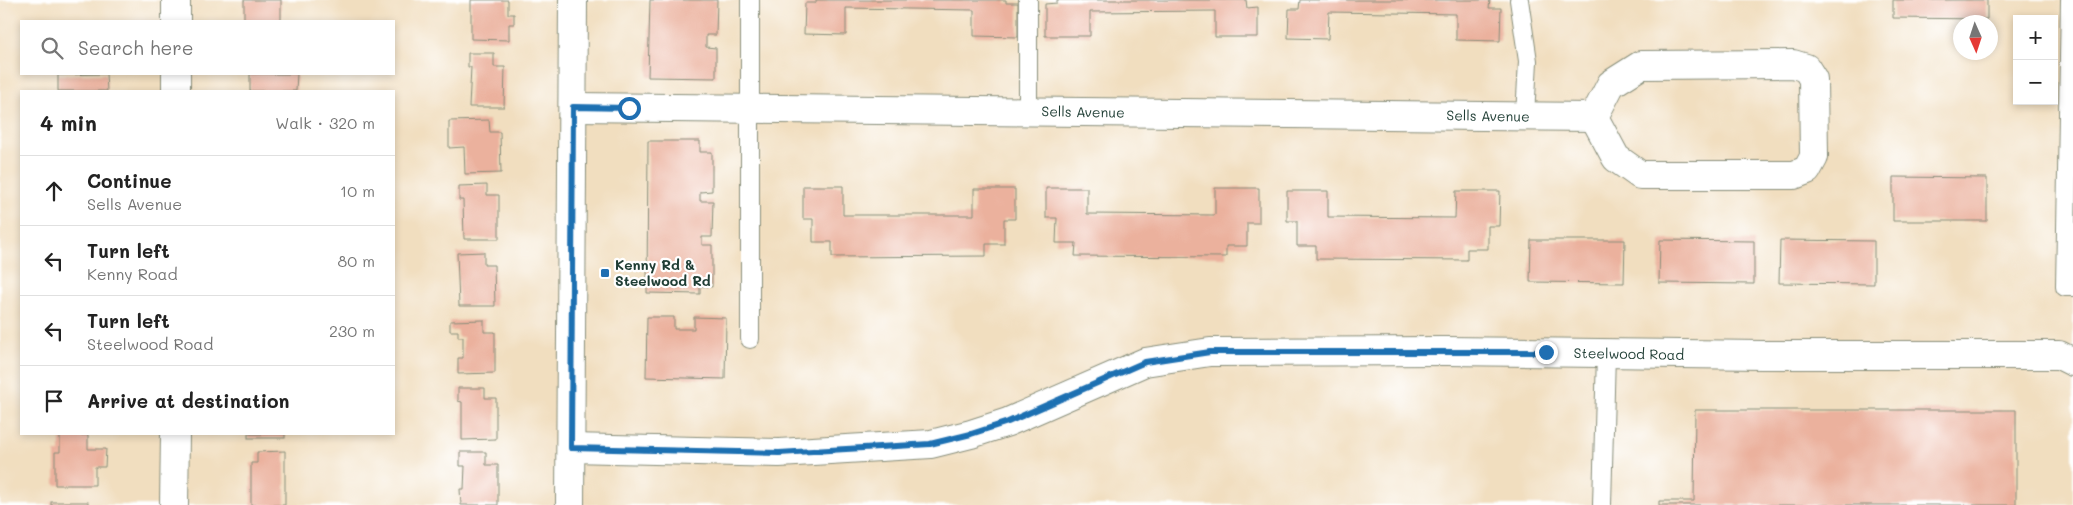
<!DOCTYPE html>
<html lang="en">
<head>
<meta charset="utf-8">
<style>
	body { margin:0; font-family:Mali,sans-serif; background:#f2f2f2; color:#222 }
	.controls { position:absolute; right:15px; top:15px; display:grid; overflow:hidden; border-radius:0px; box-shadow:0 2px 8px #0003 }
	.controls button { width:45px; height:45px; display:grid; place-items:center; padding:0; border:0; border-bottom:1px solid #e0e0e0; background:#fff; color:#222; font:25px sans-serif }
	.compass { position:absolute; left:1953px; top:15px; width:45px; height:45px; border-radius:50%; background:#fff; box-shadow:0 2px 8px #0003; rotate:177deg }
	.stop { position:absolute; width:15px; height:15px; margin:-11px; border:4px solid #1f6fb2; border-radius:50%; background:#fff }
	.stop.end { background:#1f6fb2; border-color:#fff; box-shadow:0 1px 5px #0008 }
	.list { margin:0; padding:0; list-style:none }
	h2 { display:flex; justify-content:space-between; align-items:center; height:65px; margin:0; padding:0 20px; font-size:21px }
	h2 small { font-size:16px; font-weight:400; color:#767676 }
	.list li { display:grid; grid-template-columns:32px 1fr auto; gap:15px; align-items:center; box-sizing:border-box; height:70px; padding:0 20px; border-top:1px solid #e0e0e0 }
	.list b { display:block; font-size:19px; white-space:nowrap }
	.list p { margin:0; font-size:16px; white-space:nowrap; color:#767676 }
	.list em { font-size:16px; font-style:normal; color:#767676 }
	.icon { flex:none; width:28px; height:28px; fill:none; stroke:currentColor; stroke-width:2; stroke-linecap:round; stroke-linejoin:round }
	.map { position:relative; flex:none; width:2073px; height:505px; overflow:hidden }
	.search { position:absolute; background:#fff; box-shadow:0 2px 8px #0003; left:20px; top:20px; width:375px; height:55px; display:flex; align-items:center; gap:12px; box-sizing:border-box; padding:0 18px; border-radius:0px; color:#767676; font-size:19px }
	.panel { position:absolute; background:#fff; box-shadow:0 2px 8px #0003; left:20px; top:90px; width:375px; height:345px; border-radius:0px }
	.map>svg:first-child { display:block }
	.building { fill:#ebb19d }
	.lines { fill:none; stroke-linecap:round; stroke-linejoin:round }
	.service-casing { stroke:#888e7a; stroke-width:20 }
	.minor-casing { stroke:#888e7a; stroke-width:30 }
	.tertiary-casing { stroke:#888e7a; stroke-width:30 }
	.service { stroke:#fff; stroke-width:18 }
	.minor { stroke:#fff; stroke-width:28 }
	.tertiary { stroke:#fff; stroke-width:28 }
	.route { stroke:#1f6fb2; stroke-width:6 }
	.poi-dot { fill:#1f6fb2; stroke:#fff; stroke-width:2 }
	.labels { text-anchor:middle; stroke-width:4.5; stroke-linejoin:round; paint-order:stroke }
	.street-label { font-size:14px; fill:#1f3d34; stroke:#fff }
	.poi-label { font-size:14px; font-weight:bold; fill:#1f3d34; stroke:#fff; text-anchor:start }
</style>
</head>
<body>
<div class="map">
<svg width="2073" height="505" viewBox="0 0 2073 505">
	<rect width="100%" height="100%" fill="#fff"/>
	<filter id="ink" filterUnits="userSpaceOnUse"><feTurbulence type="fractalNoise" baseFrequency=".02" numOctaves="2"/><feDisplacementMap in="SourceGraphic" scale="10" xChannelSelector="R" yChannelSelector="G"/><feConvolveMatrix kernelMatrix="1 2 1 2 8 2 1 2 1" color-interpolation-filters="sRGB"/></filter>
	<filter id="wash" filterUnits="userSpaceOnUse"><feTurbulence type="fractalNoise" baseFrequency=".0096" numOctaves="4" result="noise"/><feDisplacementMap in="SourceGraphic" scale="20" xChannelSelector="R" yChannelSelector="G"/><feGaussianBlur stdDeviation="1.12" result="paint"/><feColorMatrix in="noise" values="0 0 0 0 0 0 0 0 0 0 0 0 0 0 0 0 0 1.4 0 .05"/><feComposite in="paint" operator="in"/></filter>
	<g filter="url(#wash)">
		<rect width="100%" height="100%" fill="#f1debf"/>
		<g id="blocks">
			<g class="building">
				<rect x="244" y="0" width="37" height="21"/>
				<polygon points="471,0 508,0 508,14 514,14 514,24 509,24 509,40 471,39"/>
				<polygon points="650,0 717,0 716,35 706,35 706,47 716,48 716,78 648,77"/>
				<polygon points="816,0 1006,0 1006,3 1018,3 1018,37 974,36 974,10 846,8 846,35 804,34 805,3 816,3"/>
				<polygon points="1057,0 1246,0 1247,8 1258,7 1258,37 1215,37 1215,11 1090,12 1090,36 1045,36 1045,4 1057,3"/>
				<polygon points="1300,0 1490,0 1489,8 1501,8 1500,41 1456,40 1456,14 1329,12 1328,39 1288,38 1289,9 1299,9"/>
				<polygon points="1893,0 1987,0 1987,19 1893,18"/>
				<polygon points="468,53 494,53 494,67 505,67 504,107 469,107 471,67 468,67"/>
				<polygon points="106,74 107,91 58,91 58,75"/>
				<polygon points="250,74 297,74 296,91 250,91"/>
				<polygon points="489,120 490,132 500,132 501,173 465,174 464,147 449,148 449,121"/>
				<polygon points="648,141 700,141 700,152 712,152 712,191 700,192 700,201 713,201 712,237 702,237 702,245 712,245 712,287 700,286 700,294 647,293"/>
				<polygon points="1893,177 1987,178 1987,221 1893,221"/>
				<polygon points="487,185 487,195 499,195 499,239 464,239 463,200 459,200 459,186"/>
				<polygon points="803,186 843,186 843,215 974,215 974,189 1015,189 1015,219 1004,219 1004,244 986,244 986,256 832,257 832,242 813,242 813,219 803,219"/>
				<polygon points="1046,188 1087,188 1087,214 1215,215 1215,188 1259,188 1259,223 1247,223 1247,246 1226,246 1226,257 1075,256 1076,243 1056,243 1057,218 1046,218"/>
				<polygon points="1287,191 1328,191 1328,217 1455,218 1456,191 1500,191 1499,226 1488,226 1488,249 1467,249 1467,260 1316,259 1316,246 1297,246 1297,221 1287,221"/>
				<polygon points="1531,240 1625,240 1624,283 1530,282"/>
				<polygon points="1660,240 1754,241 1754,284 1659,283"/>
				<polygon points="1780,240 1874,241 1874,284 1779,283"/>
				<polygon points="484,252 484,265 494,265 495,306 459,306 457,253"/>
				<polygon points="647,317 674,317 674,329 694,329 694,317 726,318 725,379 646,377"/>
				<polygon points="484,320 484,332 495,332 495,373 458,374 458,358 463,358 463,337 458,337 458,331 450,331 450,321"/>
				<polygon points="458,388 485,388 485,398 496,398 496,439 462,440 462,402 458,401"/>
				<polygon points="1695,410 2016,410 2016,505 1659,505 1659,501 1694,501"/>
				<rect x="248" y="434" width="37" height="4"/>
				<polygon points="60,435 88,435 88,449 106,449 105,467 95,467 95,485 55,485 55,452 60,452"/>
				<polygon points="285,451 285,505 251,505 251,463 257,463 257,452"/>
				<polygon points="460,452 486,452 486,465 498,465 498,505 461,505 460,489 464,489 465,466 460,466"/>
				<rect x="51" y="502" width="37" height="3"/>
			</g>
		</g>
	</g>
	<g filter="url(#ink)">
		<use href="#blocks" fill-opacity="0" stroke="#888e7a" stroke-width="1"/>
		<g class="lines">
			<g class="service-casing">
				<g id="service">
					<polyline points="750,0 750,339"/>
					<polyline points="1519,0 1528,61 1525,116"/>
					<polyline points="2070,0 2065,287 2073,287"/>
					<polyline points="1028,112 1028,0"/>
					<polyline points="1602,505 1606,353"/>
				</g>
			</g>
			<g class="minor-casing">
				<g id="minor">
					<polyline points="176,21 176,0"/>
					<polygon points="1793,64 1806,68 1813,79 1814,157 1807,170 1794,175 1640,175 1616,158 1594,117 1611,84 1641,65"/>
					<polyline points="176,91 176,74"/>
					<polyline points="573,107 1594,117"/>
					<polyline points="571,448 779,453 931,444 971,434 1008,422 1145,362 1210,352 1447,351 1762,355 2059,355 2073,362"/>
					<polyline points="174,505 175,434"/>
				</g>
			</g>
			<g class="tertiary-casing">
				<polyline id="tertiary" points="570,505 573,0"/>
			</g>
			<use href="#service" class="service"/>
			<use href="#minor" class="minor"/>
			<use href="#tertiary" class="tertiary"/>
		</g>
	</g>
	<g class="lines" filter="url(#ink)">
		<polyline class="route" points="629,108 573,107 571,448 779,453 930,444 971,434 1008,422 1145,362 1210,352 1546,352"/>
	</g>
	<rect class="poi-dot" x="600" y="268" width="10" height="10" rx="2.5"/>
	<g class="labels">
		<g class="street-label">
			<text transform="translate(1083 112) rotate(1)" y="5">Sells Avenue</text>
			<text transform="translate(1488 116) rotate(1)" y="5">Sells Avenue</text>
			<text transform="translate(1629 354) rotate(1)" y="5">Steelwood Road</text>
		</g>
		<g class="poi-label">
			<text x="615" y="270">Kenny Rd &amp;<tspan x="615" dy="16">Steelwood Rd</tspan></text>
		</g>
	</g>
</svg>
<div class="controls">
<button>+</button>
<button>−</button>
</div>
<svg class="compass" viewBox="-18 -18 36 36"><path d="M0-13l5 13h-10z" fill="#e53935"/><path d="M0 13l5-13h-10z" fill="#767676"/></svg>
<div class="stop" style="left:629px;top:108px"></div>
<div class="stop end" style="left:1546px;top:352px"></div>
<div class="search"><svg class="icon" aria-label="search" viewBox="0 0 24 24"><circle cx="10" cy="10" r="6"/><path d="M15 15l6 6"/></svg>Search here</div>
<section class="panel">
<h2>4 min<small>Walk · 320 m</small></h2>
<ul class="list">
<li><svg class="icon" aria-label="ahead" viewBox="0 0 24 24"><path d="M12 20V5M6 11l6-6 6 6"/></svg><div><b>Continue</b><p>Sells Avenue</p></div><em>10 m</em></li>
<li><svg class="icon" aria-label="left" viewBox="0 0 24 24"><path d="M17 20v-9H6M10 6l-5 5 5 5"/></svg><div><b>Turn left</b><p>Kenny Road</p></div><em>80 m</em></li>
<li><svg class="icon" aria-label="left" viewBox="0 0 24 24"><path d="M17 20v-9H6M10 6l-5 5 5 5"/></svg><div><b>Turn left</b><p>Steelwood Road</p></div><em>230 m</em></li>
<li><svg class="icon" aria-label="arrive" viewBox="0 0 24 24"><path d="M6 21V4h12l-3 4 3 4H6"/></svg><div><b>Arrive at destination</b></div></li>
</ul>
</section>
</div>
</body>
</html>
